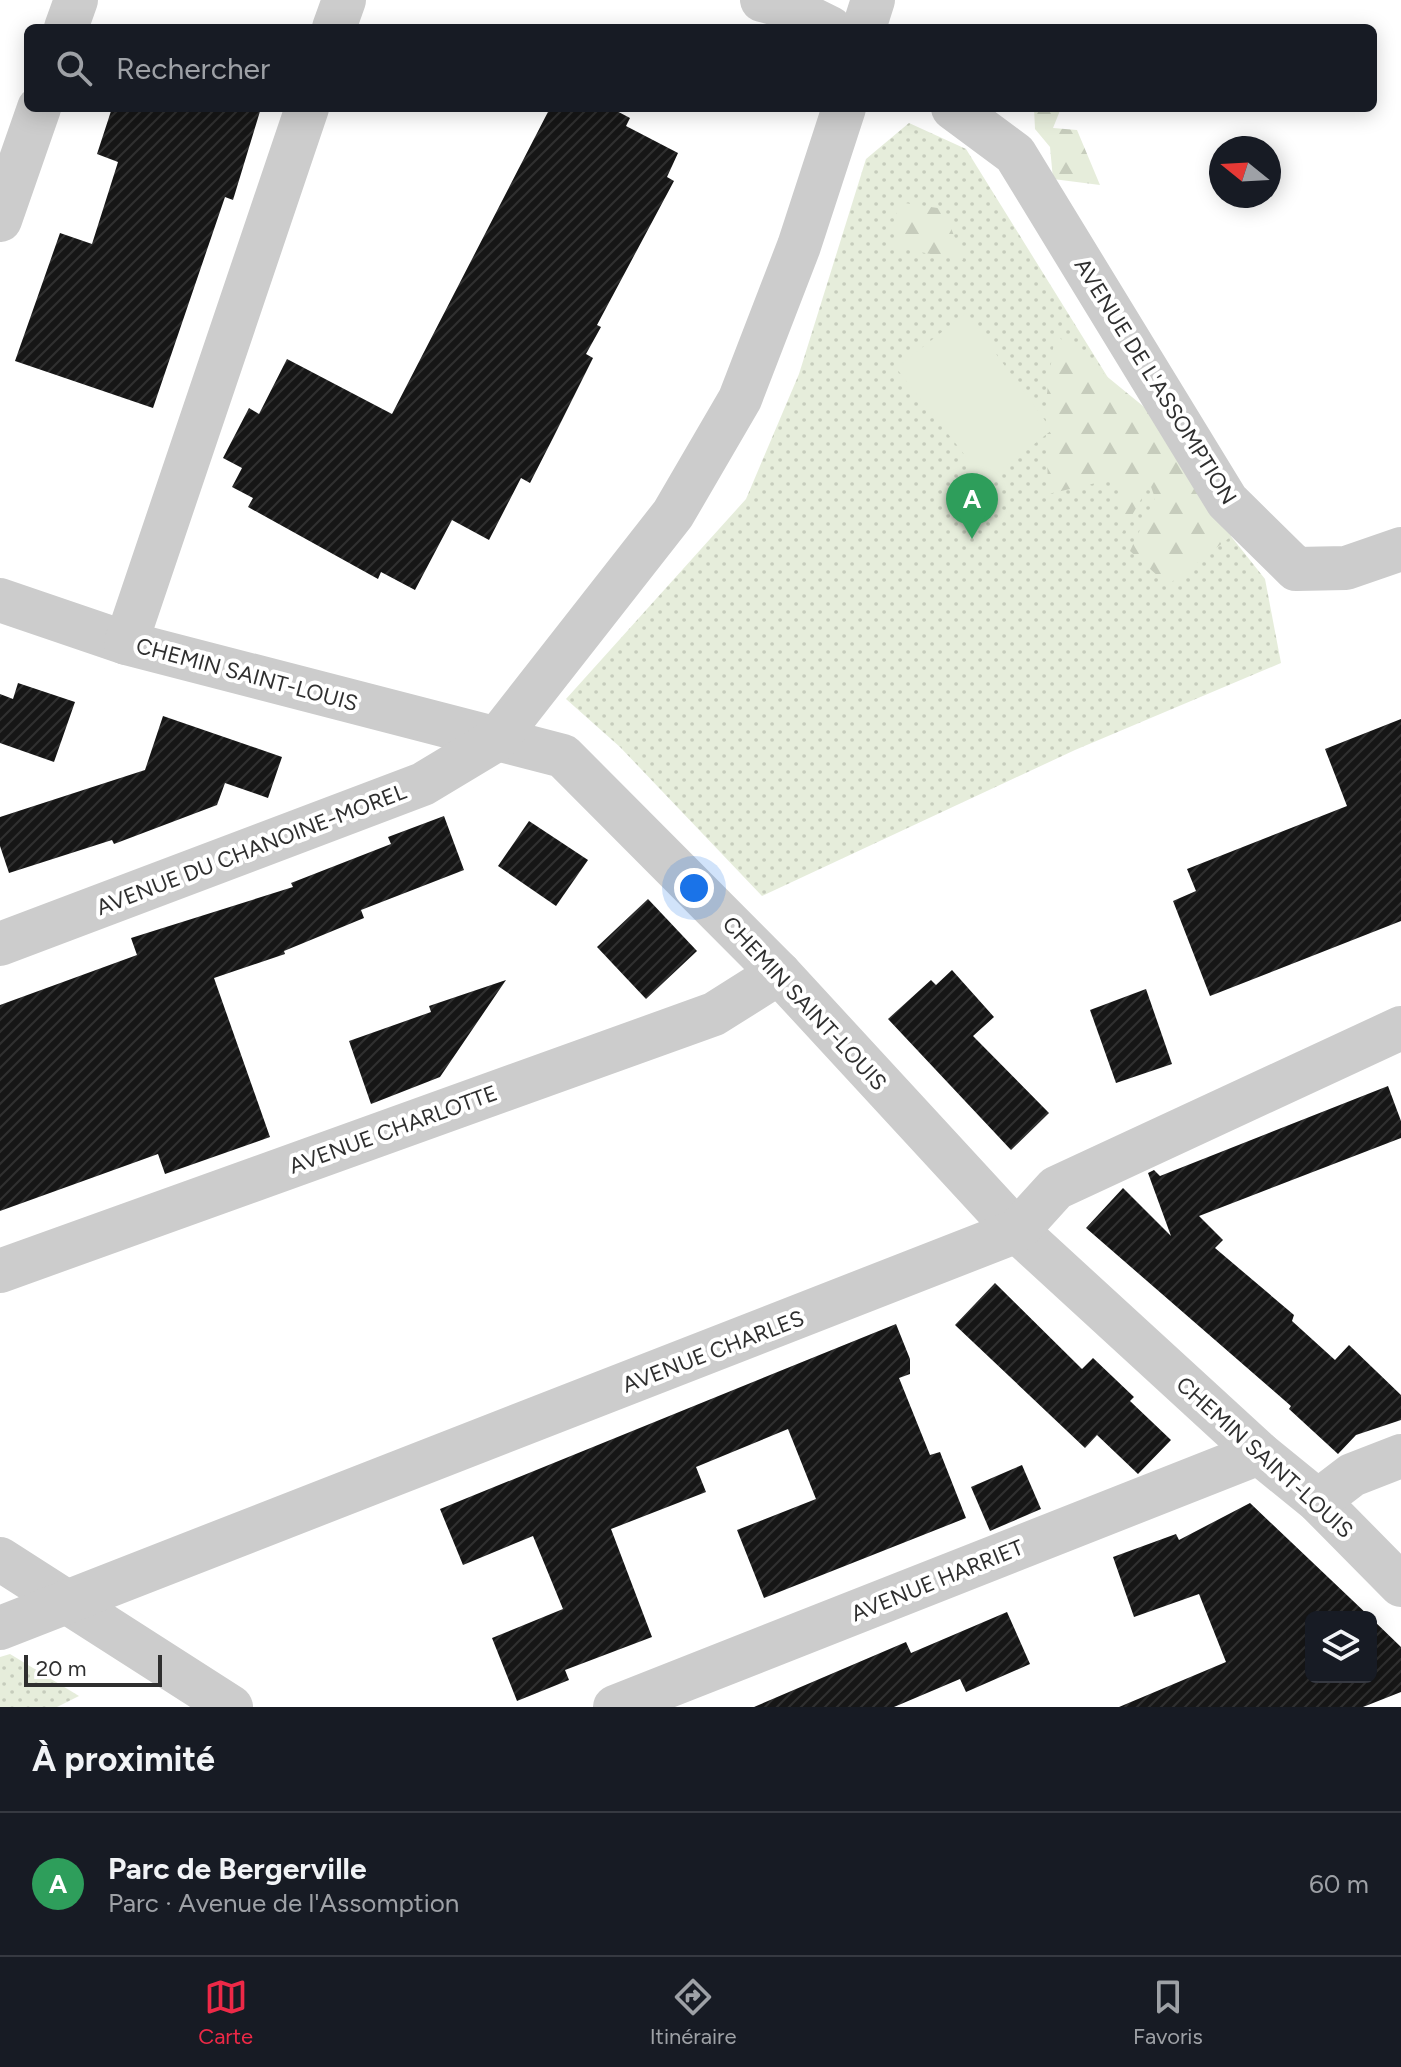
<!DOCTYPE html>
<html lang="fr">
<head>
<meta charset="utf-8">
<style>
	body { margin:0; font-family:Figtree,sans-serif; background:#20242c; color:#f1f3f6 }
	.controls { position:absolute; right:24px; bottom:24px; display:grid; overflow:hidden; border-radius:12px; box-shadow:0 4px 20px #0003 }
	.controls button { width:72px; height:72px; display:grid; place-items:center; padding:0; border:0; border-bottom:2px solid #363941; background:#171b24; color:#f1f3f6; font:40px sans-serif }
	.compass { position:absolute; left:1209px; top:136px; width:72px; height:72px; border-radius:50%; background:#171b24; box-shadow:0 4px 20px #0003; rotate:288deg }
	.scale { position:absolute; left:24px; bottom:20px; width:138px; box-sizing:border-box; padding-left:8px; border:4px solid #2f2f2f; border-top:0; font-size:22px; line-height:28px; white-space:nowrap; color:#2f2f2f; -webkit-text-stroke:6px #fff; paint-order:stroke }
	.you { position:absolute; left:694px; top:888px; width:28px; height:28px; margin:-20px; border:6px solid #fff; border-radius:50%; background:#1a73e8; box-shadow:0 0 0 12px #1a73e833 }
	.badge { display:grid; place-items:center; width:52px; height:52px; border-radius:50%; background:#ed2947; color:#fff; font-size:26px; font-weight:700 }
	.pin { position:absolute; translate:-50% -66px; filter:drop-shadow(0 2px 4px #0008) }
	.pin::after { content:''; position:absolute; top:42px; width:28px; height:24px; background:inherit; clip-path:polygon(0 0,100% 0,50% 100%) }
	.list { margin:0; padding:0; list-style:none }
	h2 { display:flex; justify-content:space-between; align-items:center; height:104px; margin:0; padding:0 32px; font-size:34px }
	h2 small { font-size:26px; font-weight:400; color:#9ea1a6 }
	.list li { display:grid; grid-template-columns:52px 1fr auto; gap:24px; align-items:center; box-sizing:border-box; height:144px; padding:0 32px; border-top:2px solid #363941 }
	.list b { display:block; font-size:30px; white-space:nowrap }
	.list p { margin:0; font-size:26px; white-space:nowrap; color:#9ea1a6 }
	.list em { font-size:26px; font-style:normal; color:#9ea1a6 }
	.icon { flex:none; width:44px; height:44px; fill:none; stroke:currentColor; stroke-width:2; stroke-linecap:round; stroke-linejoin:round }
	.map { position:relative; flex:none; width:1401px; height:1707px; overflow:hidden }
	.search { position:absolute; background:#171b24; box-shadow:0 4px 20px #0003; left:24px; right:24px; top:24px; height:88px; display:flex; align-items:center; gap:20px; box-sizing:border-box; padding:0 28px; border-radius:12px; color:#9ea1a6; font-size:30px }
	.sheet { height:248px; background:#171b24 }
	nav { display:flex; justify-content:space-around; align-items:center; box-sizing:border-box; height:112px; border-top:2px solid #363941; background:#171b24; font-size:22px; color:#9ea1a6 }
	nav a { display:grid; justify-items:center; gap:4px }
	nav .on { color:#ed2947 }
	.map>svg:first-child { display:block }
	.green { fill:url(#green-dots) }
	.forest { fill:url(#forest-firs) }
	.pitch { fill:#e6eddb }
	.building { fill:url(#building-hatch) }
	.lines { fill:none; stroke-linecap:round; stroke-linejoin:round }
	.minor { stroke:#ccc; stroke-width:44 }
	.labels { text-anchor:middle; stroke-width:8; stroke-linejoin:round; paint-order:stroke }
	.street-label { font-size:22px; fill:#2f2f2f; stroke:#fff }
</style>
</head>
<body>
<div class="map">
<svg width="1401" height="1707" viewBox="0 0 1401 1707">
	<defs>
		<pattern id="green-dots" width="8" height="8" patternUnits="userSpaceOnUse" patternTransform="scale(2)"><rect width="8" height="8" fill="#e6eddb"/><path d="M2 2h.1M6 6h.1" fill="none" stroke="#c6ccbc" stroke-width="1.8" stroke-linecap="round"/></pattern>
		<pattern id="forest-firs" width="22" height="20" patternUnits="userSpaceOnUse" patternTransform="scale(2)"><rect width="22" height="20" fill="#e6eddb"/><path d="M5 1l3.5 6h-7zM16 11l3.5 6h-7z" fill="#c6ccbc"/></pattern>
		<pattern id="building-hatch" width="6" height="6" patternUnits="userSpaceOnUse" patternTransform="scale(2)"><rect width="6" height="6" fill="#161616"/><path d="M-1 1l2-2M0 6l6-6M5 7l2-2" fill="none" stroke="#303030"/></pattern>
	</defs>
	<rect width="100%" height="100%" fill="#fff"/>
	<g class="green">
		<polygon points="909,123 966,149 1120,397 1265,579 1281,663 1075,750 762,896 620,747 566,699 746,499 799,374 866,159"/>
		<polygon points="10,1654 79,1696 57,1707 0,1707 0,1657"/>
	</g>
	<g class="forest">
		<polygon points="1034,108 1061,108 1053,128 1077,130 1100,185 1053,179 1050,147 1035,129"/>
		<polygon points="898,202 944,209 963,260 893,247"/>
		<polygon points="1055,334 1165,424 1233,535 1168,585 1130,551 1155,498 1150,484 1120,536 1118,478 1048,494 1046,401"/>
	</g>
	<polygon class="pitch" points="966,313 1052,430 986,482 896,368"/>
	<g class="building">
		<polygon points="112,108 261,108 233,200 225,197 153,408 15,361 60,233 92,244 118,162 97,154"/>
		<polygon points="550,108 611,108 630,118 626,126 678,153 667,177 674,181 597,325 601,327 586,354 593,358 553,438 530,483 521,478 489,540 452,520 415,590 381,572 378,579 248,507 253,498 232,487 242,468 223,458 249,408 259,414 287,359 392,414"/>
		<polygon points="18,683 75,702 54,762 0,743 0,694 13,699"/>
		<polygon points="163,716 282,757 268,798 225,783 217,805 114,844 112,840 9,873 0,846 0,817 145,770"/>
		<polygon points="1401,719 1401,921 1210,996 1173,901 1196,891 1187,869 1347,806 1325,749"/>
		<polygon points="444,816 464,870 361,910 364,918 284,951 285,954 214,978 270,1137 165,1174 158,1154 0,1211 0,1005 137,955 131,938 293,887 291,883 391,844 388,837"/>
		<polygon points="529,821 588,860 556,906 498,866"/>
		<polygon points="648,899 697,951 646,999 597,947"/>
		<polygon points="952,970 994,1017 973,1036 1049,1113 1011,1150 888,1019 931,980 936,985"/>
		<polygon points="506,980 440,1077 371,1104 349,1041 431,1012 429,1006"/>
		<polygon points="1146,989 1172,1064 1116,1083 1090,1010"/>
		<polygon points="1388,1086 1401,1121 1401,1138 1199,1216 1223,1240 1215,1248 1294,1315 1292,1321 1335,1360 1349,1345 1401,1395 1401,1420 1356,1435 1338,1454 1289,1409 1291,1406 1086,1228 1123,1188 1171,1236 1148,1173 1154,1170 1160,1176"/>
		<polygon points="995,1283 1082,1369 1093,1358 1134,1397 1130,1401 1171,1440 1138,1474 1097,1435 1085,1448 955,1325"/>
		<polygon points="896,1324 910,1359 910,1374 899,1378 930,1455 940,1452 966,1518 764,1598 737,1530 816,1499 788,1429 696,1467 706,1492 611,1529 652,1637 565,1670 569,1680 517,1701 492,1638 563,1609 533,1536 463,1565 440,1509"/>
		<polygon points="1022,1465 1041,1509 990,1531 971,1487"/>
		<polygon points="1250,1503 1370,1617 1311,1617 1311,1677 1371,1677 1371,1618 1401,1647 1401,1692 1363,1707 1119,1707 1226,1662 1199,1594 1134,1617 1113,1557 1176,1534 1179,1540"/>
		<polygon points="1007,1612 1030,1664 966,1692 960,1679 894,1707 754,1707 906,1642 911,1653"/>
	</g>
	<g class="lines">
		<g class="minor">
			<polyline points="762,0 788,7 830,28"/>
			<polyline points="66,28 76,0"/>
			<polyline points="334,28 344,0"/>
			<polyline points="864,28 873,0"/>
			<polyline points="953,108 1015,154 1227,501 1296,569 1346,568 1401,549"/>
			<polyline points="0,220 39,108"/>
			<polyline points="0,600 126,643 563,756 779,973 1017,1231 1259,1453 1318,1501 1401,1585"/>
			<polyline points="126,643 307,108"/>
			<polyline points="0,944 423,784 496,740 673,514 740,399 799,246 844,108"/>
			<polyline points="0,1271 714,1014 779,973"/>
			<polyline points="1318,1501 1352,1475 1401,1456"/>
			<polyline points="0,1559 231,1707"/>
			<polyline points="0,1628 1017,1231 1056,1188 1401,1028"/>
			<polyline points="615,1707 1259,1453"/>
		</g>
	</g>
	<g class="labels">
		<g class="street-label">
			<text transform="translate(1156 381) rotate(58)" y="8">AVENUE DE L'ASSOMPTION</text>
			<text transform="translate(247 674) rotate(15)" y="8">CHEMIN SAINT-LOUIS</text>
			<text transform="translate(251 849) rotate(-21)" y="8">AVENUE DU CHANOINE-MOREL</text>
			<text transform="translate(805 1003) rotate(47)" y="8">CHEMIN SAINT-LOUIS</text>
			<text transform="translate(393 1129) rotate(-20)" y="8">AVENUE CHARLOTTE</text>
			<text transform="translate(713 1351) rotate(-21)" y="8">AVENUE CHARLES</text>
			<text transform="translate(1265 1457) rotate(42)" y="8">CHEMIN SAINT-LOUIS</text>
			<text transform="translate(937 1580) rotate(-22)" y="8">AVENUE HARRIET</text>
		</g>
	</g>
</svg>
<div class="controls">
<button><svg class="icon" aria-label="layers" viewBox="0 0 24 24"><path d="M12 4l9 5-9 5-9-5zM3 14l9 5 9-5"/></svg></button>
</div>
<svg class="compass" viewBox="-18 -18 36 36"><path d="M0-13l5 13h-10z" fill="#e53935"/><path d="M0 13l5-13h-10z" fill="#9ea1a6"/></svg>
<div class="scale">20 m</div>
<div class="you"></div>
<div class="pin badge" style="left:972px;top:539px;background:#2e9e5b">A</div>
<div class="search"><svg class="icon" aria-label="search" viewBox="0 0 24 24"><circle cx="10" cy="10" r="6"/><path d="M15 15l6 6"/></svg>Rechercher</div>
</div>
<section class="sheet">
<h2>À proximité<small></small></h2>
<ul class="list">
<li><span class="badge" style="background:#2e9e5b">A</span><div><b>Parc de Bergerville</b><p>Parc · Avenue de l'Assomption</p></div><em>60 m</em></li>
</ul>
</section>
<nav>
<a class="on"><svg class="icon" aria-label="map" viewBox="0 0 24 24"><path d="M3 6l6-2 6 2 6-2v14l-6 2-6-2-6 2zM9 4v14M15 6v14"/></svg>Carte</a>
<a><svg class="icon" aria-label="directions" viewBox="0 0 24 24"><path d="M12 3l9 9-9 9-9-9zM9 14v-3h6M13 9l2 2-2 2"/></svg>Itinéraire</a>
<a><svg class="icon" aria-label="saved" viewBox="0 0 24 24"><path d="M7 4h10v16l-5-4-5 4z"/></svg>Favoris</a>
</nav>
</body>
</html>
